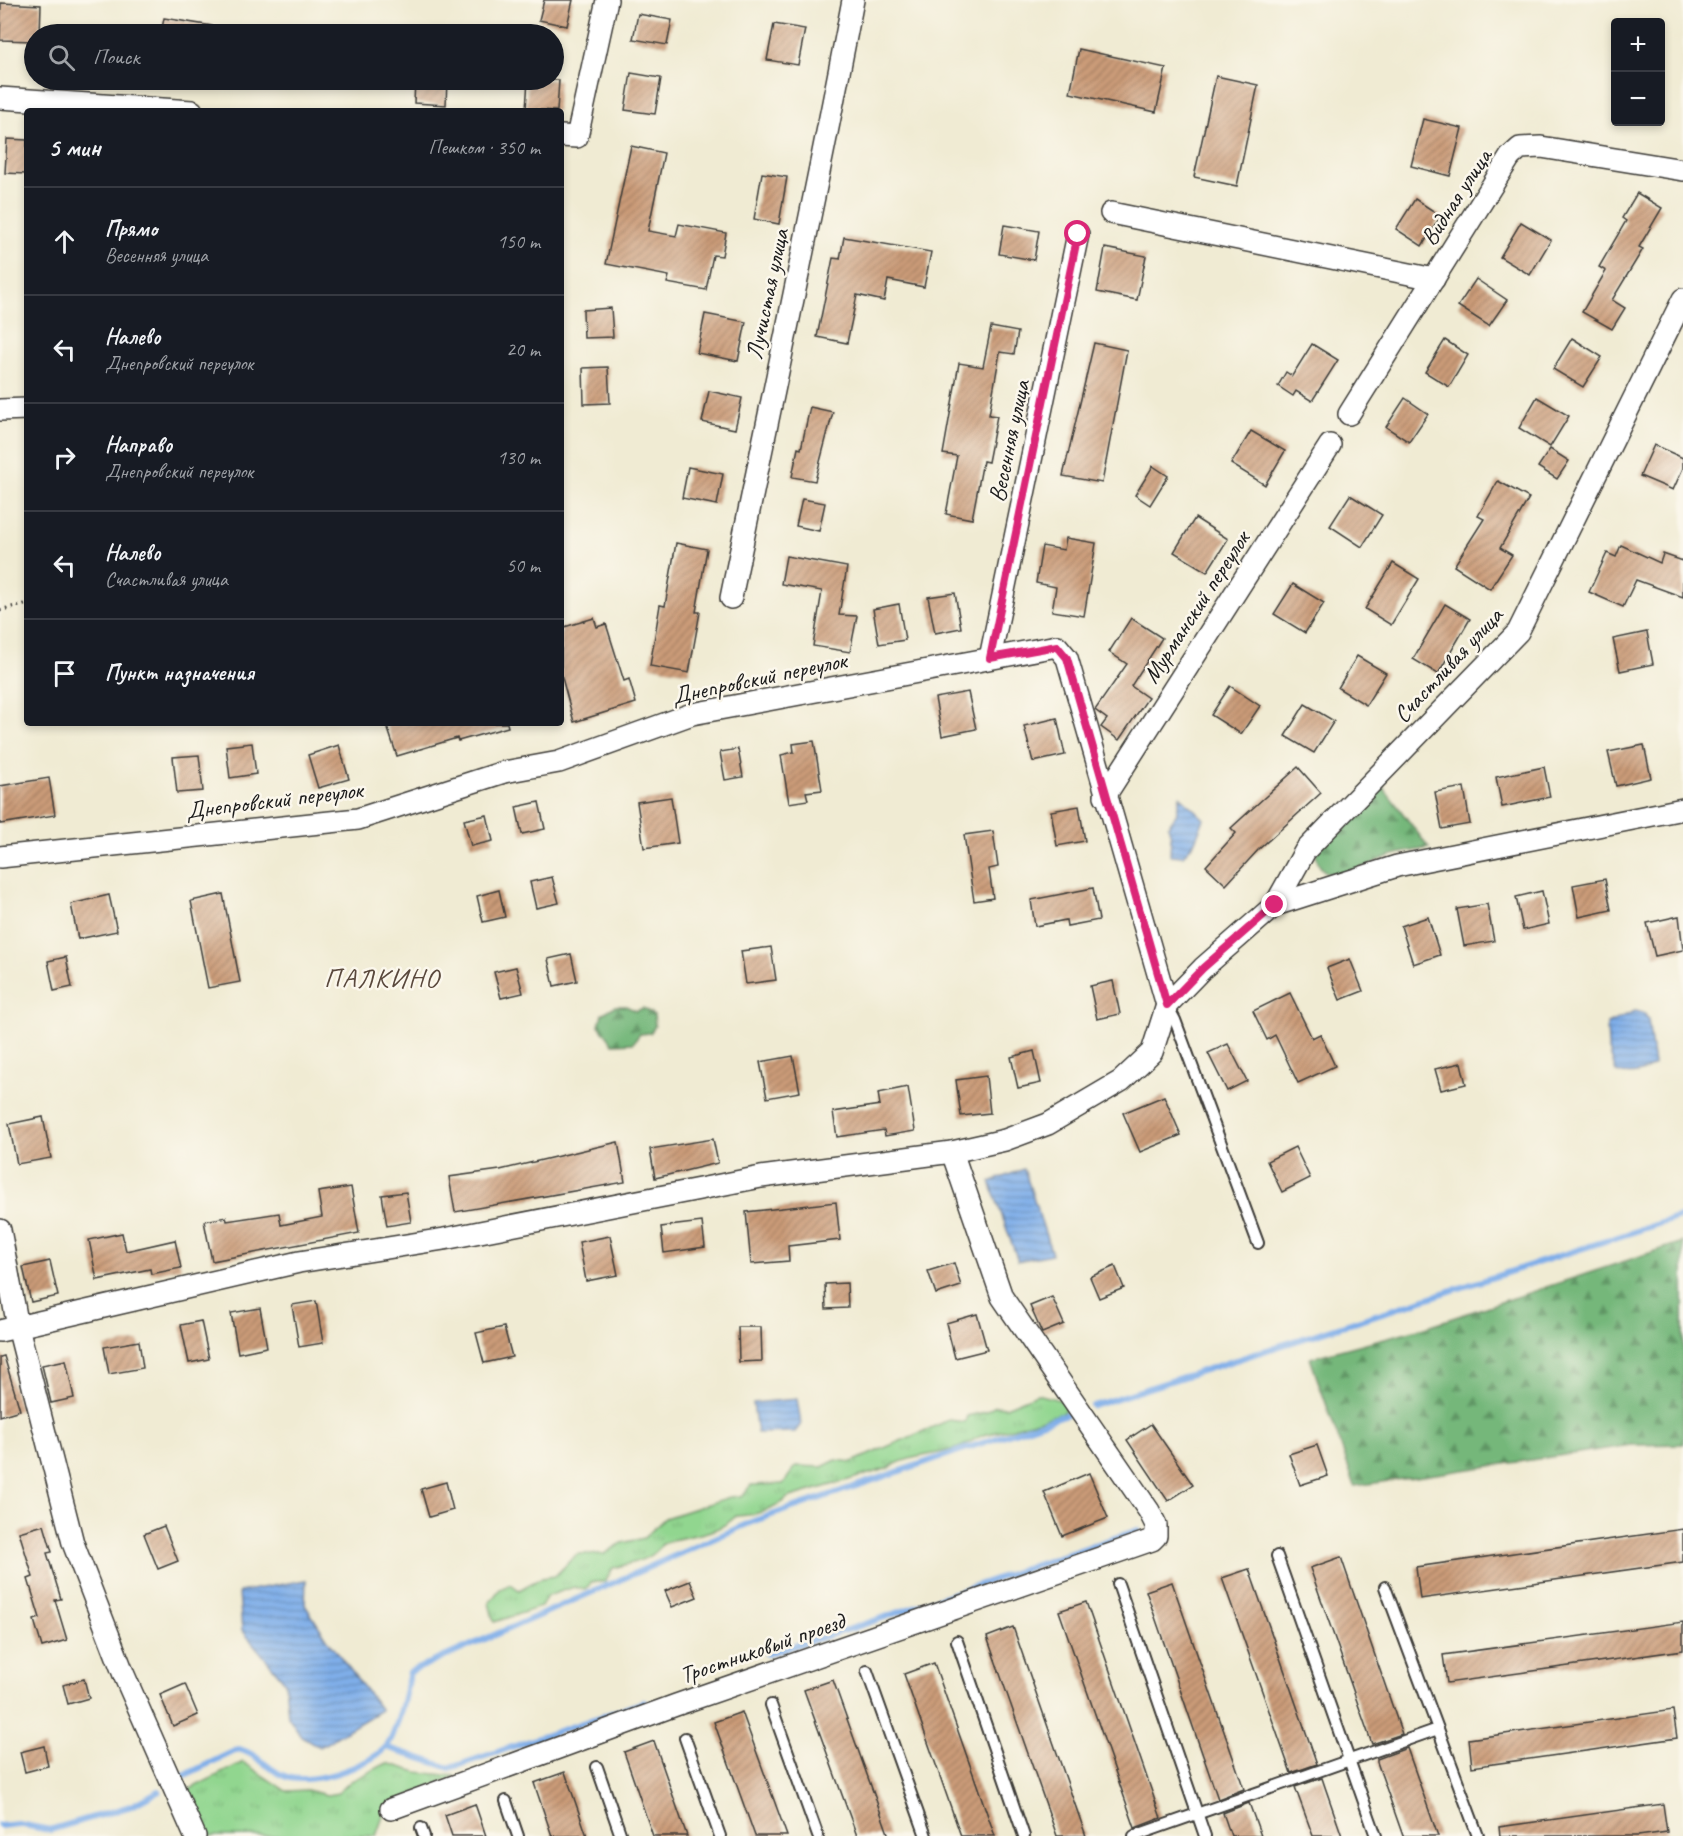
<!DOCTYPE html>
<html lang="ru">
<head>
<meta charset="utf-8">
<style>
	body { margin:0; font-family:Caveat,sans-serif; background:#20242c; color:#f1f3f6 }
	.controls { position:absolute; right:18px; top:18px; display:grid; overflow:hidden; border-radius:6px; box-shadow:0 3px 9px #0003 }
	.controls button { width:54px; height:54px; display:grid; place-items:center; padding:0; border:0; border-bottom:2px solid #363941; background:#171b24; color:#f1f3f6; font:30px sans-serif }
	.stop { position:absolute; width:18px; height:18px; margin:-14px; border:4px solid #db2777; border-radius:50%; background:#fff }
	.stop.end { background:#db2777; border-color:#fff; box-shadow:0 2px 6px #0008 }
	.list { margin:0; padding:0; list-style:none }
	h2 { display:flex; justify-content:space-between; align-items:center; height:78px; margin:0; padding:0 24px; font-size:26px }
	h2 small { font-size:20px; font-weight:400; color:#9ea1a6 }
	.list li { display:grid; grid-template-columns:39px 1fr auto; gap:18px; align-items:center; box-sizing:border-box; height:108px; padding:0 24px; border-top:2px solid #363941 }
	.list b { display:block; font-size:22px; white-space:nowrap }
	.list p { margin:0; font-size:20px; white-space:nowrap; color:#9ea1a6 }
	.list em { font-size:20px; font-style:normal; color:#9ea1a6 }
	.icon { flex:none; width:33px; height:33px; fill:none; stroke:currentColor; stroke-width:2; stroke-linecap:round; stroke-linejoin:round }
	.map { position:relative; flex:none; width:1683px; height:1836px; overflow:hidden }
	.search { position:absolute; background:#171b24; box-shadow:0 3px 9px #0003; left:24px; top:24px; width:540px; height:66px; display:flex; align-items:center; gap:15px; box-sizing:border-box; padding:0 21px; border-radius:33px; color:#9ea1a6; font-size:22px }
	.panel { position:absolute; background:#171b24; box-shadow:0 3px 9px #0003; left:24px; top:108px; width:540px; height:618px; border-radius:6px }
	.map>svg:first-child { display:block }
	.grass { fill:url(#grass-tufts); stroke:#567956; stroke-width:1.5 }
	.forest { fill:url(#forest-firs); stroke:#486a4b; stroke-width:1.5 }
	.water { fill:url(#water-rules); stroke:#4e6582; stroke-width:1.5 }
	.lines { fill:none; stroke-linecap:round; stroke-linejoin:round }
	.stream { stroke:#7faee9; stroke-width:6 }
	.building { fill:url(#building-hatch) }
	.service-casing { stroke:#3c3b37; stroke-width:14 }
	.minor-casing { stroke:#3c3b37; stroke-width:24 }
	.path { stroke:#3c3b37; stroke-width:4; stroke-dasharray:1.5 4.5; stroke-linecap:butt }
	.service { stroke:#fff; stroke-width:10 }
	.minor { stroke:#fff; stroke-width:21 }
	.route { stroke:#db2777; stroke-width:8 }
	.labels { text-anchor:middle; stroke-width:5; stroke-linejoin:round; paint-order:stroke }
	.street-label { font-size:24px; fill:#1c1c1c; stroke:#fbf7ec }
	.quarter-label { font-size:27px; letter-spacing:1.5px; fill:#59483c; stroke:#fbf7ec }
</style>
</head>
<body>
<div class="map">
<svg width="1683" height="1836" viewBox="0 0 1683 1836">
	<defs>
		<pattern id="grass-tufts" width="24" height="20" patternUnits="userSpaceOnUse" patternTransform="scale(1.5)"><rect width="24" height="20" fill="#91d68f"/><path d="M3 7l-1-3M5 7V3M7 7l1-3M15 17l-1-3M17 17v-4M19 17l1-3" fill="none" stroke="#7cb77b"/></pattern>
		<pattern id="forest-firs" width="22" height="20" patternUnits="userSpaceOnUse" patternTransform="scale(1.5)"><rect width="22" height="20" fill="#74b77a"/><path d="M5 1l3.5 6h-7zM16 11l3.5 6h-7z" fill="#5e9463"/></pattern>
		<pattern id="water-rules" width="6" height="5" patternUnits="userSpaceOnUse" patternTransform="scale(1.5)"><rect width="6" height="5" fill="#7faee9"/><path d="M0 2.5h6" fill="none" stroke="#678dbc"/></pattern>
		<pattern id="building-hatch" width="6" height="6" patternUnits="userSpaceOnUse" patternTransform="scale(1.5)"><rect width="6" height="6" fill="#cb9b78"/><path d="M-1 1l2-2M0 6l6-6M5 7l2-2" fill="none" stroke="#a47e62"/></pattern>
	</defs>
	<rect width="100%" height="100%" fill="#fbf7ec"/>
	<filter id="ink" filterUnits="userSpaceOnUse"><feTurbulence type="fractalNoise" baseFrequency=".0167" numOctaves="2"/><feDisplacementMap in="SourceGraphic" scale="12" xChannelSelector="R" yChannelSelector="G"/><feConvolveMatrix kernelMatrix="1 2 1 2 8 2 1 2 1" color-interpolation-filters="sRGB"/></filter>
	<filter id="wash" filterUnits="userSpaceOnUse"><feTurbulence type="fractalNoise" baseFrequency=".008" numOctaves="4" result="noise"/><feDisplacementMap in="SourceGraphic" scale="24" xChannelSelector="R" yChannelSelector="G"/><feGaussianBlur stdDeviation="1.35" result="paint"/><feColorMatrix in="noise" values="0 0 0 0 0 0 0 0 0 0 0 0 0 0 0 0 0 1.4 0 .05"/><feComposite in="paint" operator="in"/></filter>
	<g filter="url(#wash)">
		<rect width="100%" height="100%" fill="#f0ebd3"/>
		<g class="grass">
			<path d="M1037,1394L1064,1401L1066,1408L1062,1413C1037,1421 1012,1430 987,1434C977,1436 968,1445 958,1448C938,1455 904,1456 889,1468L787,1498C774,1511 755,1515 736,1516C716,1536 689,1534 663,1543C653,1560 631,1563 613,1568L605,1582H592L585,1590L574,1587L547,1596L541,1607L494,1622L489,1603L500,1589L511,1584L519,1590L541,1578L555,1576L577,1554H604L622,1543L644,1538L665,1518L730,1497L742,1496L751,1485L783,1484L796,1466L822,1467L836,1460L852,1462L949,1420L965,1422L967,1416L986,1412L995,1406L1006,1407Z"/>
			<polygon points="243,1762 286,1791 307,1790 327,1795 338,1793 351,1781 387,1763 417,1772 456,1776 387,1805 376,1836 209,1836 188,1790"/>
		</g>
		<g class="forest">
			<path d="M1383,787L1429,848C1415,851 1400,852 1387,857C1365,865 1319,894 1316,852L1372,789Z"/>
			<polygon points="615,1006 626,1006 636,1011 643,1008 654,1015 655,1026 650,1033 640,1034 633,1043 613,1044 599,1025 602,1014"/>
			<polygon points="1683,1242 1683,1444 1632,1445 1355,1486 1310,1358 1422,1328"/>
		</g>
		<g class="water">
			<polygon points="1180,796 1204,819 1195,841 1183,856 1170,855 1171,836 1168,826 1176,815"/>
			<path d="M1635,1011L1644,1013L1648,1019L1654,1065C1644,1074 1629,1075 1616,1072L1608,1046L1607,1024Z"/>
			<polygon points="1024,1169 1052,1254 1018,1261 990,1182"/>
			<polygon points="797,1399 801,1424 795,1432 757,1433 753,1403"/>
			<polygon points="306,1580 305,1605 327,1639 381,1710 320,1747 301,1736 288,1716 285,1682 242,1630 239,1592"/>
		</g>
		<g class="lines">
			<g class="stream">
				<polyline points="1093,1406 1683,1216"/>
				<polyline points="767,1654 853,1628 1138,1530"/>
				<polyline points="386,1747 450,1768 644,1702"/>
				<path d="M181,1777L239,1749C257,1754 266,1767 282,1775C307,1788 368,1767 386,1747C397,1735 406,1689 410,1672L754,1521L1067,1414"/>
				<polyline points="0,1826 18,1824 50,1830 131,1806 159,1791"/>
			</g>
		</g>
		<g id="blocks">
			<g class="building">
				<polygon points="544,0 573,0 567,26 539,20"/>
				<polygon points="1,3 41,5 40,34 34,34 34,41 0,40"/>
				<polygon points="638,14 672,20 667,45 633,39"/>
				<polygon points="164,18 212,26 212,34 161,34"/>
				<polygon points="774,24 805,29 798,65 767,60"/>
				<polygon points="1079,49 1166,68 1156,112 1070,93"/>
				<polygon points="631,73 661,78 655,114 625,110"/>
				<polygon points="1216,76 1258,85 1237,186 1194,177"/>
				<polygon points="415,80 447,80 446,105 414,103"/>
				<polygon points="528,80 559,80 557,111 526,109"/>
				<polygon points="1423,119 1462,128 1450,176 1411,166"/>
				<polygon points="7,139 27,140 27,174 5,173"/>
				<polygon points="631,146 664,153 648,231 676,236 679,224 726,233 722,256 713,255 706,290 667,283 669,276 606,264"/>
				<polygon points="762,173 787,177 779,224 754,219"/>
				<polygon points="1637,193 1662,208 1639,247 1643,249 1612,300 1625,308 1612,329 1582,312 1606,271 1599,267 1626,221 1622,218"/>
				<polygon points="1415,199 1441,216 1422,246 1396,229"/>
				<polygon points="1521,222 1551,240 1530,275 1500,257"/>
				<polygon points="1004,225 1039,231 1034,260 999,254"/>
				<polygon points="844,237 931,252 924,287 888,280 884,301 857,295 847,343 817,337 833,258 840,259"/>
				<polygon points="1105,248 1146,256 1137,300 1097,292"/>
				<polygon points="1476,279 1507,300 1489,326 1458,306"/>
				<polygon points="611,308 613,337 584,338 583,310"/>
				<polygon points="705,314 746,322 738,361 697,353"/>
				<polygon points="991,327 1018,332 1014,354 1000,352 989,415 997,416 988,462 983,461 972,519 946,514 957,456 943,454 959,363 983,367"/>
				<polygon points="1572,338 1602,357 1583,387 1553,369"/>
				<polygon points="1445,340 1468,355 1449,387 1425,372"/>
				<polygon points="1094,343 1127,350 1102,483 1063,476"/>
				<polygon points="1312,344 1338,360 1312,401 1296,391 1293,396 1278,386 1286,372 1292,376"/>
				<polygon points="608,367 610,403 584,404 583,368"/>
				<polygon points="709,391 742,398 735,429 702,422"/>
				<polygon points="1537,397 1569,416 1550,447 1519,428"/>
				<polygon points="1405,398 1428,414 1409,442 1386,427"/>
				<polygon points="810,407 833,412 815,481 792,477 798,448 801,449"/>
				<polygon points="1251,431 1285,451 1265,485 1231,464"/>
				<polygon points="1654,445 1683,458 1683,468 1673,490 1640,476"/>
				<polygon points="1550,449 1569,461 1557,479 1538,467"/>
				<polygon points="1153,466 1168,476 1150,505 1135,495"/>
				<polygon points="688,467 723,474 717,505 682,498"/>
				<polygon points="1498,481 1529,498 1500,548 1512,555 1490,589 1454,566 1484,519 1478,516"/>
				<polygon points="1350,495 1382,515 1362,547 1330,526"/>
				<polygon points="802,499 825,503 819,531 796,526"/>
				<polygon points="1195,518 1228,539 1207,572 1174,552"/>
				<polygon points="1066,538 1096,543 1084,616 1052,611 1056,587 1036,583 1042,546 1064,550"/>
				<polygon points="676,543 707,549 696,612 700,612 689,673 650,666 660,605 665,606"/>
				<polygon points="1621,545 1660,563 1663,554 1683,561 1683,597 1636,580 1623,607 1589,592 1607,553 1616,557"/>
				<polygon points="786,556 847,567 839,615 857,616 850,652 813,646 822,591 781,584"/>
				<polygon points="1393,563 1419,579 1391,625 1365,609"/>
				<polygon points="1293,584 1324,603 1305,633 1274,614"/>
				<polygon points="955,593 961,628 935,633 928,597"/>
				<polygon points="899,604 905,640 879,644 873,609"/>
				<polygon points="1445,604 1470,619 1438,674 1413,659"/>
				<polygon points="594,618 597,627 606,624 624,681 629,679 636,703 574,722 561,674 561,628"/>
				<polygon points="1131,618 1162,638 1131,686 1148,698 1119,740 1101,727 1107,719 1095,710 1127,664 1109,652"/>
				<polygon points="1647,632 1653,664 1620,671 1613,639"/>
				<polygon points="1357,656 1386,673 1366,705 1338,688"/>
				<polygon points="1230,686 1260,706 1241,734 1211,715"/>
				<polygon points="968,692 976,729 942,736 935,698"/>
				<polygon points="1305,704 1334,721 1314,753 1285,736"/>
				<polygon points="1057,718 1065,755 1033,762 1024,726"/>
				<polygon points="398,723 507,723 508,727 458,741 457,738 397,756 387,726"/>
				<polygon points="814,741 822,790 806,792 808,800 789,803 781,755 794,752 793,744"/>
				<polygon points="252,743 256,774 230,778 226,746"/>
				<polygon points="339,745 349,779 318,788 308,755"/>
				<polygon points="1644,745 1651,778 1616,786 1608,752"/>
				<polygon points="738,749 743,777 725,780 720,752"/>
				<polygon points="199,755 203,791 177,793 173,757"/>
				<polygon points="1298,767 1321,793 1259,849 1226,885 1206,866 1236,833 1231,828"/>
				<polygon points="1544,767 1550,797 1502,807 1496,777"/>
				<polygon points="49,778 55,815 0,824 0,786"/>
				<polygon points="1464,787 1470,824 1442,829 1435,792"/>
				<polygon points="671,797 678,843 644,848 637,802"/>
				<polygon points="539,802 545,829 522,834 516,807"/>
				<polygon points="1079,806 1085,841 1057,846 1051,811"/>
				<polygon points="487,815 493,841 471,846 464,820"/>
				<polygon points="993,831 998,867 989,869 993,898 974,901 964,835"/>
				<polygon points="552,877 559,903 536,908 530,882"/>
				<polygon points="1605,879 1611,910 1579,917 1573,885"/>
				<polygon points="1093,888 1099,920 1067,926 1066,920 1035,926 1031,900"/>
				<polygon points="499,890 505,917 483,922 477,896"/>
				<polygon points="1542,891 1549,924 1523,930 1516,897"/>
				<polygon points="223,894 240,982 208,988 191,901"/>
				<polygon points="109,895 117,931 78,939 71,904"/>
				<polygon points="1487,904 1494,941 1464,946 1457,909"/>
				<polygon points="1679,916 1683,950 1655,956 1647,923"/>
				<polygon points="1428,917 1440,955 1413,964 1401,926"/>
				<polygon points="771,947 776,980 746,984 741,951"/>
				<polygon points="571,954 577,981 554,986 548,959"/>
				<polygon points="66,957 72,987 54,991 48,961"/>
				<polygon points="1350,959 1363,991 1340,1000 1327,968"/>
				<polygon points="516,967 523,993 501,998 494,972"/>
				<polygon points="1113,981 1120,1014 1097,1019 1090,986"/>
				<polygon points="1290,993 1312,1038 1320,1034 1335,1066 1298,1083 1275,1035 1267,1040 1253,1011"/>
				<polygon points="1228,1044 1247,1081 1227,1091 1208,1053"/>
				<polygon points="1034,1051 1041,1083 1018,1088 1011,1057"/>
				<polygon points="793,1056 800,1092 767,1098 760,1062"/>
				<polygon points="1461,1063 1466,1084 1441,1090 1435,1069"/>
				<polygon points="986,1076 990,1113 961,1116 956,1080"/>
				<polygon points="908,1087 915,1131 885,1136 884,1130 837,1137 833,1112 880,1105 878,1093"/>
				<polygon points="1164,1096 1181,1135 1140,1152 1123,1113"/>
				<polygon points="43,1117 51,1158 17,1164 9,1124"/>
				<polygon points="713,1139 718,1163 655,1178 650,1149"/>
				<polygon points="618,1142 625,1182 455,1212 449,1177 500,1170"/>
				<polygon points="1295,1147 1310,1178 1282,1192 1267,1161"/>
				<polygon points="351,1187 359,1233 212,1261 204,1221 226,1217 227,1221 279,1213 281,1225 322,1217 318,1192"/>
				<polygon points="406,1192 411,1222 387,1226 382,1195"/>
				<polygon points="836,1202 840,1240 788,1246 789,1261 751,1264 746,1212"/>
				<polygon points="702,1222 705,1247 664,1253 661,1227"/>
				<polygon points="122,1233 126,1251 175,1240 181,1268 151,1274 150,1269 97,1280 89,1240"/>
				<polygon points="610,1236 618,1275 586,1281 579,1242"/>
				<polygon points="50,1261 58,1296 31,1302 23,1267"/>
				<polygon points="954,1263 961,1286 936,1294 928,1271"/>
				<polygon points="1115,1266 1124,1288 1099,1298 1090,1277"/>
				<polygon points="847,1283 848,1308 826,1309 825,1284"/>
				<polygon points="1052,1297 1064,1324 1042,1333 1030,1306"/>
				<polygon points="316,1301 323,1343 299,1347 292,1305"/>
				<polygon points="260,1308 267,1347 238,1353 231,1313"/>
				<polygon points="977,1314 987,1350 955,1358 946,1323"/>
				<polygon points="201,1321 209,1359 189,1363 181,1325"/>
				<polygon points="504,1327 512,1357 484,1363 476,1333"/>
				<polygon points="738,1327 761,1327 762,1361 739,1362"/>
				<polygon points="139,1341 143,1368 109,1374 104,1347"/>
				<polygon points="4,1356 20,1410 0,1416 0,1357"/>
				<polygon points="66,1360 74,1398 51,1403 42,1365"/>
				<polygon points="1151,1424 1193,1485 1168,1501 1127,1440"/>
				<polygon points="1317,1445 1328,1476 1300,1485 1289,1454"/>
				<polygon points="1089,1473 1108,1518 1062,1536 1044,1492"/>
				<polygon points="446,1482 453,1510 429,1517 421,1489"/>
				<polygon points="44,1525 52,1552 47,1553 61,1599 55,1600 67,1640 42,1647 34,1620 40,1618 28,1579 33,1577 19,1532"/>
				<polygon points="164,1526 178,1561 158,1569 144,1534"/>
				<polygon points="1683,1529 1683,1562 1420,1599 1416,1567"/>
				<polygon points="1341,1557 1402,1734 1372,1744 1310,1568"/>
				<polygon points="1249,1569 1317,1764 1291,1773 1222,1578"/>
				<polygon points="690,1581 697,1597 672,1607 665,1591"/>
				<polygon points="1172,1582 1244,1789 1218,1799 1146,1591"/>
				<polygon points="1086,1602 1161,1818 1135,1828 1059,1611"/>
				<polygon points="1683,1622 1683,1650 1447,1683 1443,1655"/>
				<polygon points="1013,1627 1086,1836 1057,1836 987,1637"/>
				<polygon points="934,1663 995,1836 961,1836 904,1674"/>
				<polygon points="84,1679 89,1698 68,1704 63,1685"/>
				<polygon points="833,1680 889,1836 857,1836 804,1690"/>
				<polygon points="185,1684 198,1715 173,1726 160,1695"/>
				<polygon points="1673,1710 1677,1738 1472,1767 1469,1739"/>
				<polygon points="742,1712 787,1836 755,1836 714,1722"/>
				<polygon points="654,1741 687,1836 653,1836 624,1752"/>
				<polygon points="44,1746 48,1766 25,1772 20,1752"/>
				<polygon points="1407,1748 1438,1836 1403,1836 1377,1762 1377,1759"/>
				<polygon points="565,1772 587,1836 552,1836 534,1783"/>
				<polygon points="1322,1778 1325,1787 1342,1836 1313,1836 1295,1787"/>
				<polygon points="1249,1803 1261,1836 1231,1836 1223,1813"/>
				<polygon points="475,1804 486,1836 452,1836 445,1815"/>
				<polygon points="1663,1804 1667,1832 1638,1836 1500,1836 1499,1827"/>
			</g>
		</g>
	</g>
	<g filter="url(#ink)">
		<use href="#blocks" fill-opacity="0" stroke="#3c3b37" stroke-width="1.5"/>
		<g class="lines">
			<g class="service-casing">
				<g id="service">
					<polyline points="1167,1005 1175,1020 1258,1243"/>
					<polyline points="1277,1556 1376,1836"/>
					<polyline points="1118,1584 1205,1836"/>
					<polyline points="1385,1587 1478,1836"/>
					<polyline points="957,1641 1024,1836"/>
					<polyline points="867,1671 926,1836"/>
					<polyline points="771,1705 818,1836"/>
					<polyline points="685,1738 720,1836"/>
					<polyline points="597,1767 621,1836"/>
					<polyline points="506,1801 518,1836"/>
					<polyline points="421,1828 424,1836"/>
					<polyline points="1134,1836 1438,1729"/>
				</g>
			</g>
			<g class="minor-casing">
				<g id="minor">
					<polyline points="0,98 192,111"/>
					<polyline points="561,136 577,137 607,0"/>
					<polyline points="1111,213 1434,279"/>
					<polyline points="0,410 27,409"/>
					<polyline points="1349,414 1510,157 1520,148 1541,147 1683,170"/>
					<path d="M731,598C772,398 815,200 853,0"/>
					<polyline points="990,658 1078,234"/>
					<polyline points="1105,796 1330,445"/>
					<polyline points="0,857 358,819 504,772 559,762 692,714 1057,646 1067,658 1167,1005"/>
					<polyline points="1275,905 1397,866 1683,809"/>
					<polyline points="0,1230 18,1327 73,1543 124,1675 195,1836"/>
					<polyline points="0,1331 299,1262 444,1239 761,1177 952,1152 1005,1140 1048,1124 1121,1081 1152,1052 1167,1005 1203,968 1275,905 1305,851 1518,632 1683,299"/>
					<polyline points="391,1809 676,1705 1152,1540 1156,1536 1156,1525 1149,1511 1002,1297 952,1152"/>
				</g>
			</g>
			<polyline class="path" points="0,610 27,604"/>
			<use href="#service" class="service"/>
			<use href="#minor" class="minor"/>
		</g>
	</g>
	<g class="lines" filter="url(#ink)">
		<polyline class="route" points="1078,234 990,658 1057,646 1067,658 1167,1005 1203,968 1275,905"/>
	</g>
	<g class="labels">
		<g class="street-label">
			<text transform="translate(1456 197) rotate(-57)" y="8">Видная улица</text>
			<text transform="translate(767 294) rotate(-78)" y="8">Лучистая улица</text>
			<text transform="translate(1009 441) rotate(-78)" y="8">Весенняя улица</text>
			<text transform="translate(1196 607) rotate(-57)" y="8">Мурманский переулок</text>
			<text transform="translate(1448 665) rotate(-47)" y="8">Счастливая улица</text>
			<text transform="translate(759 678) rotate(-12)" y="8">Днепровский переулок</text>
			<text transform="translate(274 800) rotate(-7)" y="8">Днепровский переулок</text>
			<text transform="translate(762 1648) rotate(-19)" y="8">Тростниковый проезд</text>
		</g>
		<g class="quarter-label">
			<text x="382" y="987">ПАЛКИНО</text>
		</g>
	</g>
</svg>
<div class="controls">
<button>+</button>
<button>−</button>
</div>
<div class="stop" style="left:1078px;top:234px"></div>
<div class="stop end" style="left:1275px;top:905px"></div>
<div class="search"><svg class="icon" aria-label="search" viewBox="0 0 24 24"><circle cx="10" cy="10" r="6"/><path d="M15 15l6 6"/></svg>Поиск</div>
<section class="panel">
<h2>5 мин<small>Пешком · 350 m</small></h2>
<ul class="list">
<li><svg class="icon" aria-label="ahead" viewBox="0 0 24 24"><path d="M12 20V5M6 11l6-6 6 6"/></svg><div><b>Прямо</b><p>Весенняя улица</p></div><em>150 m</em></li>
<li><svg class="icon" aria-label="left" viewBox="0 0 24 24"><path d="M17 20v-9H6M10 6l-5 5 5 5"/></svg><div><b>Налево</b><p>Днепровский переулок</p></div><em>20 m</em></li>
<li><svg class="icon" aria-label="right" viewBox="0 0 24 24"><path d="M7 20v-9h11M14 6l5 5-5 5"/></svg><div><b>Направо</b><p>Днепровский переулок</p></div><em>130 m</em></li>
<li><svg class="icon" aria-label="left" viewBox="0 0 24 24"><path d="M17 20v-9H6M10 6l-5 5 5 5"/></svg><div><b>Налево</b><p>Счастливая улица</p></div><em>50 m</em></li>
<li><svg class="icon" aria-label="arrive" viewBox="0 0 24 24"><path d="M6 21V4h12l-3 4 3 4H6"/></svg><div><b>Пункт назначения</b></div></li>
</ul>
</section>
</div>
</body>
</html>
